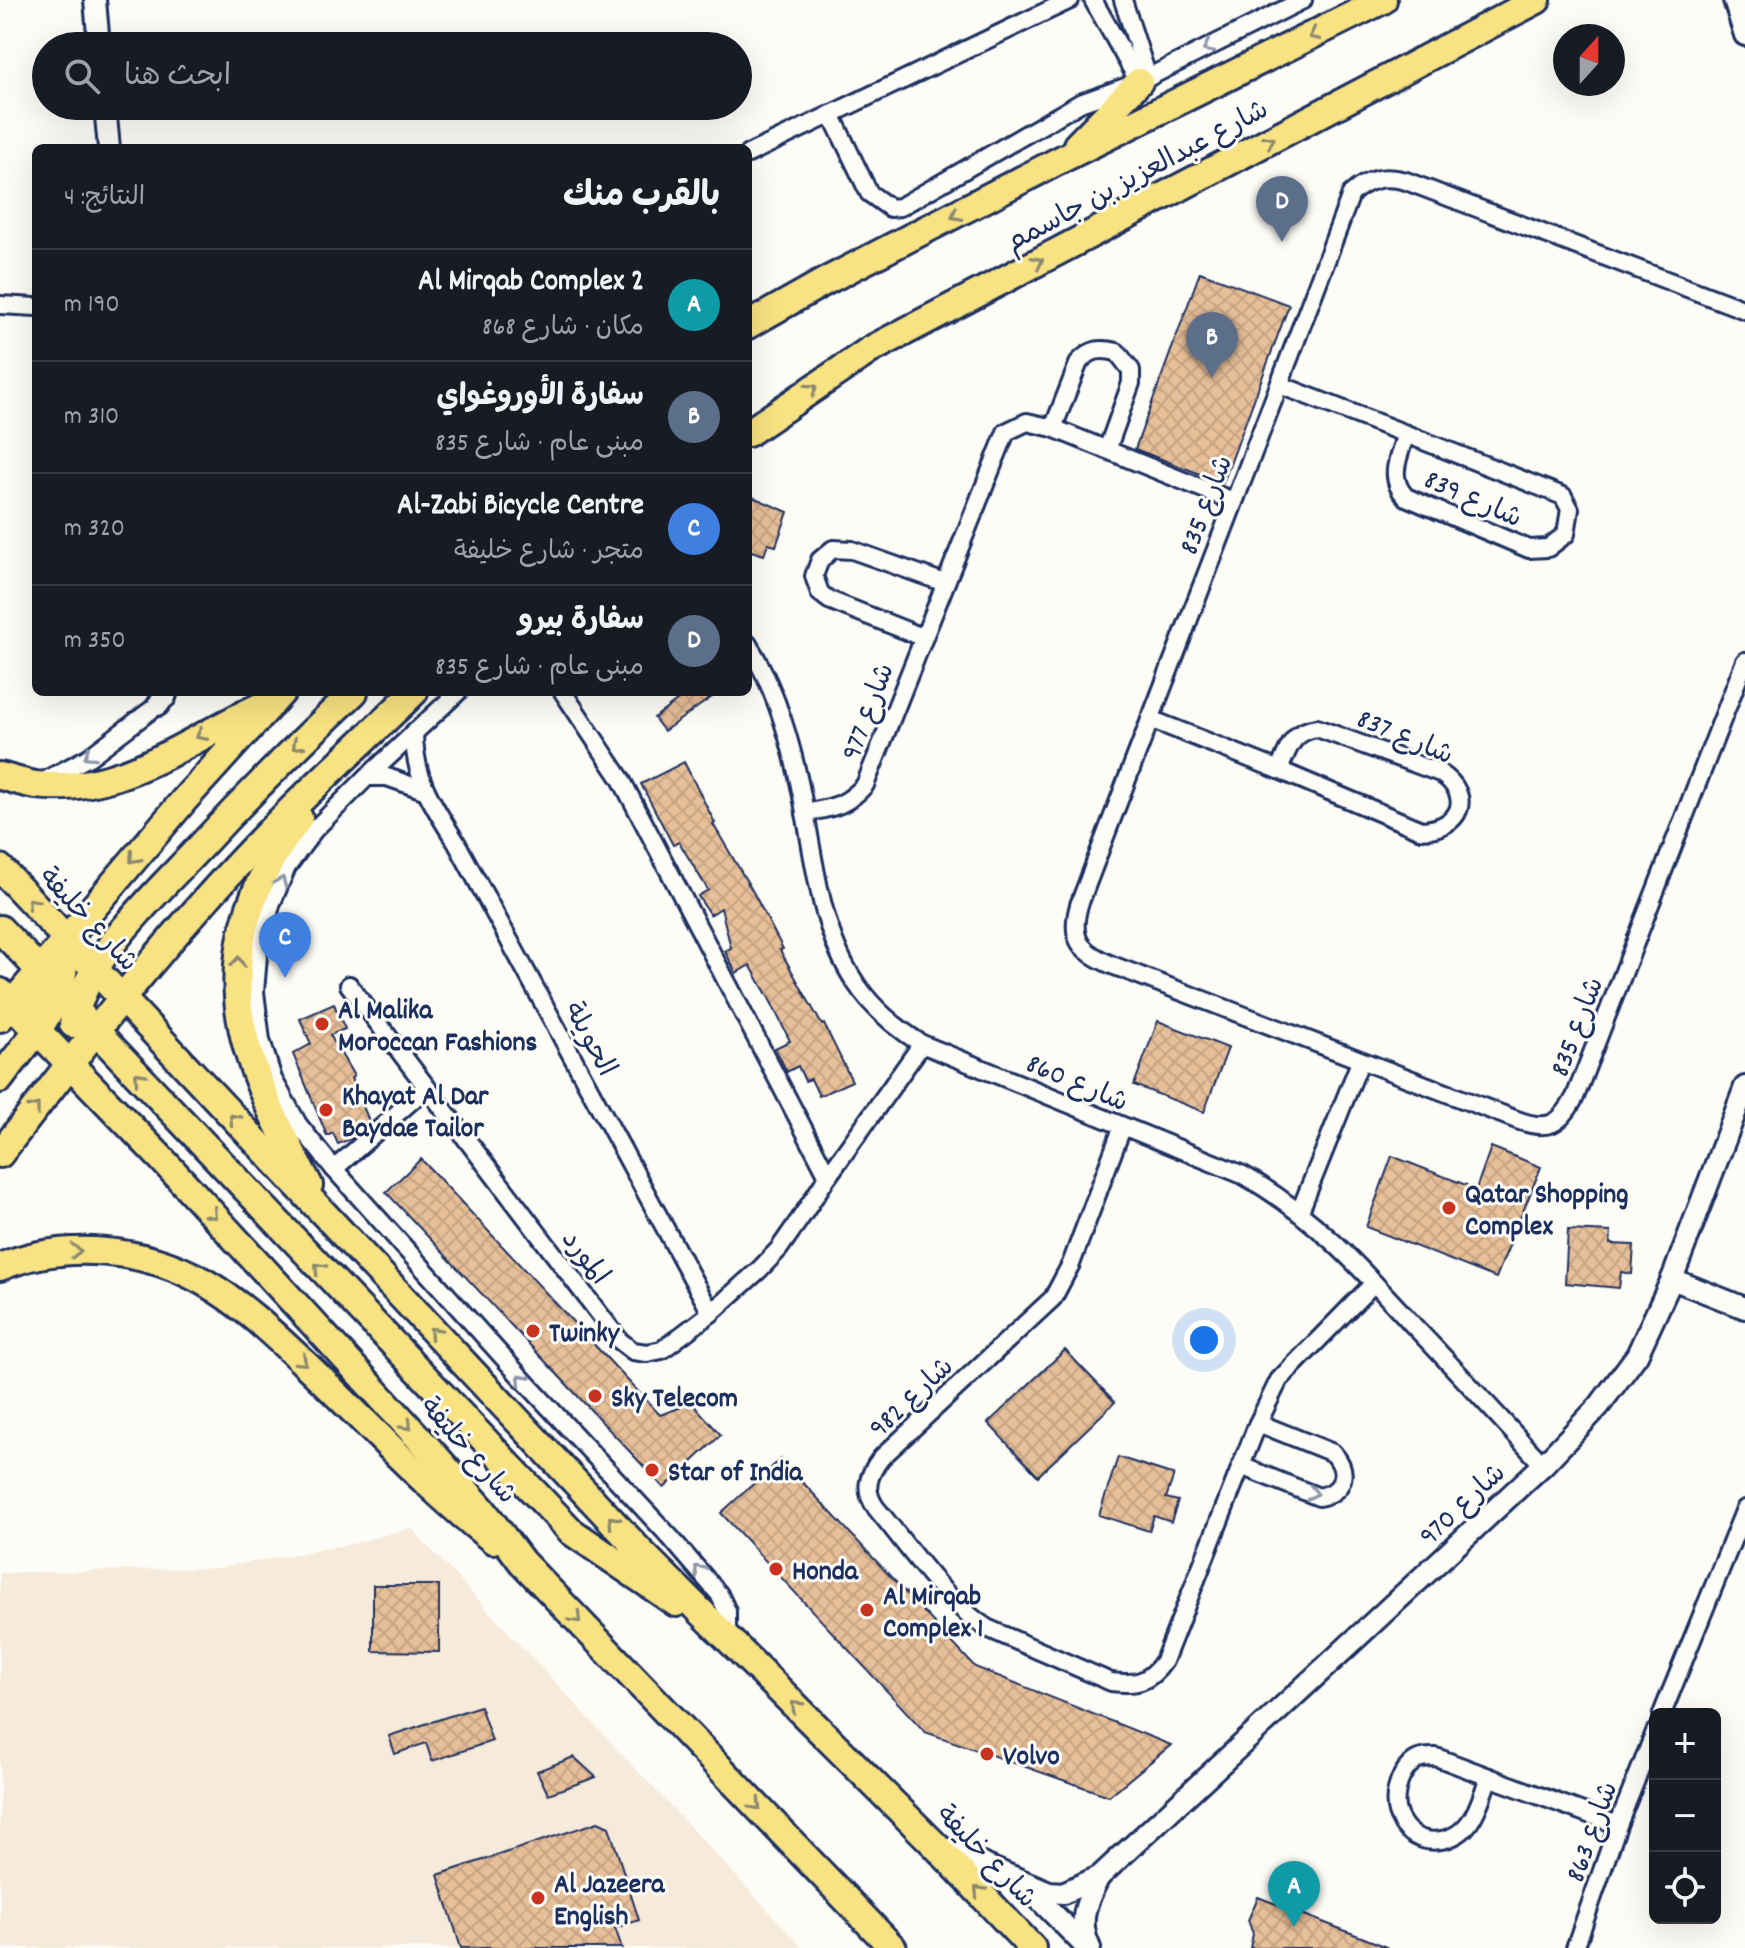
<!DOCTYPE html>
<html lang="ar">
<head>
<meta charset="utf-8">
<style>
	body { margin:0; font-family:Dekko,"Playpen Sans Arabic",sans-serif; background:#20242c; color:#f1f3f6; direction:rtl }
	.controls { position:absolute; right:24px; bottom:24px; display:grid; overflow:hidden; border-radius:12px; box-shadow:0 8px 32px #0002 }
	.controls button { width:72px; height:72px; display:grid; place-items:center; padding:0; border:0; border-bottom:2px solid #363941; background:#171b24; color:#f1f3f6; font:40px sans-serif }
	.compass { position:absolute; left:1553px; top:24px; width:72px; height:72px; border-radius:50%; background:#171b24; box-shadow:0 8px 32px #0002; rotate:21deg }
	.you { position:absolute; left:1204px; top:1340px; width:28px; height:28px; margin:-20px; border:6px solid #fff; border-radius:50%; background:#1a73e8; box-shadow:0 0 0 12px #1a73e833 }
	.badge { display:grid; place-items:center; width:52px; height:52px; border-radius:50%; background:#c8321e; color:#fff; font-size:26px; font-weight:700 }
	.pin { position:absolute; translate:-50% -66px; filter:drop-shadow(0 2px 4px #0008) }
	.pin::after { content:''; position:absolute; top:42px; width:28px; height:24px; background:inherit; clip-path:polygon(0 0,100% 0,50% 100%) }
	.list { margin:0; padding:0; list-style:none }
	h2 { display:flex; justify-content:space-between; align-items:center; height:104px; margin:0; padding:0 32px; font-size:34px }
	h2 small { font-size:26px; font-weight:400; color:#9ea1a6 }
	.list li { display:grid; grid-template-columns:52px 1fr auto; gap:24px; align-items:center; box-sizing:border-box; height:112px; padding:0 32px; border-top:2px solid #363941 }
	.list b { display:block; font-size:30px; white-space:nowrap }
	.list p { margin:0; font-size:26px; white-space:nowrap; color:#9ea1a6 }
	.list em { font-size:26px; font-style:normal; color:#9ea1a6 }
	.icon { flex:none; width:44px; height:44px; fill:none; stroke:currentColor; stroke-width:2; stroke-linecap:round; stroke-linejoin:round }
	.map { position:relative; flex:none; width:1745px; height:1948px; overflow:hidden; direction:ltr }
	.search { position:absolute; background:#171b24; box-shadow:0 8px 32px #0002; left:32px; top:32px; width:720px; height:88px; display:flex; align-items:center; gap:20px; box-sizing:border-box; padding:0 28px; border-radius:44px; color:#9ea1a6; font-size:30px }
	.panel { position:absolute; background:#171b24; box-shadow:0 8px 32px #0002; left:32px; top:144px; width:720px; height:552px; border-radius:12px; direction:rtl }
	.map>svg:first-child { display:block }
	.built { fill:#f6eada }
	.building { fill:url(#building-cross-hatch); stroke:#1b2f5e; stroke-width:2 }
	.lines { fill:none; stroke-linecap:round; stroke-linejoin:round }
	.minor-casing { stroke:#1b2f5e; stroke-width:22 }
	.tertiary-casing { stroke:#1b2f5e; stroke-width:26 }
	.primary-casing { stroke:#1b2f5e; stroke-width:32 }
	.minor { stroke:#fdfcf7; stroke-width:16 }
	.tertiary { stroke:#fdfcf7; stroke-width:20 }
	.primary { stroke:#f8e281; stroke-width:26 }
	.oneway { stroke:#8a8870 }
	.oneway2 { stroke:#8c96aa }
	.poi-dot { fill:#c8321e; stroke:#fdfcf7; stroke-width:3 }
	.labels { text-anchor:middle; stroke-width:6; stroke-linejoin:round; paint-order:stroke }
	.street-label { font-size:28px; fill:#1b2f5e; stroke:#fdfcf7 }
	.poi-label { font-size:28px; font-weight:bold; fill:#1b2f5e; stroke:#fdfcf7; text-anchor:start }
</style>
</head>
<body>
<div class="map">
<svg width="1745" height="1948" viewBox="0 0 1745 1948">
	<defs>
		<pattern id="building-cross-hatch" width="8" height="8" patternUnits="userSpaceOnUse" patternTransform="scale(2)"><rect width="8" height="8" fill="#e7bf98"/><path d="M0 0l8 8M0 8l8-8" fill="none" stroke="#c6a485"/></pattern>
	</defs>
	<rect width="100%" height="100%" fill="#fdfcf7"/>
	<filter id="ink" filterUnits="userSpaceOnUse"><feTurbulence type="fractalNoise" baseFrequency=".0125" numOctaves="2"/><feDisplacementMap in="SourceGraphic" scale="16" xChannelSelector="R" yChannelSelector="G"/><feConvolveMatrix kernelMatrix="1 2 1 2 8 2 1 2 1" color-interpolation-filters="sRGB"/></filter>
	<g filter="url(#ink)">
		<polygon class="built" points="411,1528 803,1948 0,1948 0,1573 220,1568 356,1543"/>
		<g class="building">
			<polygon points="1200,272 1289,305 1223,483 1135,449"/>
			<polygon points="748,495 788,512 776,546 768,544 764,555 748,550"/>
			<polygon points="689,692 719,692 664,731 654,718"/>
			<polygon points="684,762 715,823 713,824 753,892 783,949 780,950 822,1025 824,1024 852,1081 819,1096 811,1079 805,1081 798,1066 787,1072 775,1048 790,1041 770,1000 750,965 736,973 725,951 731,948 721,908 710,915 698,896 708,890 679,842 673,845 641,784"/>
			<polygon points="334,1004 345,1029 330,1035 354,1076 351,1078 370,1123 353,1138 338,1144 333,1133 327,1136 293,1054 311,1044 300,1019"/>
			<polygon points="1158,1021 1228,1048 1204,1112 1134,1085"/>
			<polygon points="1491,1147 1541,1167 1496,1278 1366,1227 1392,1156 1476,1189"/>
			<polygon points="421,1159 660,1415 692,1403 721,1435 664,1488 386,1192"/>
			<polygon points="1568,1230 1611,1232 1610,1244 1634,1245 1632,1274 1621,1272 1619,1288 1565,1283"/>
			<polygon points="1065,1350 1115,1402 1038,1476 988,1423"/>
			<polygon points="1118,1457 1174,1475 1166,1498 1178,1501 1171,1522 1154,1516 1149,1531 1099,1515"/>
			<polygon points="781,1459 975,1667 1171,1745 1109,1796 925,1732 721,1513"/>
			<polygon points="373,1585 439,1585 439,1652 373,1651"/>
			<polygon points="480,1706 492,1741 432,1761 426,1743 395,1754 389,1736"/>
			<polygon points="574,1757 596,1777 548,1794 537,1771"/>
			<polygon points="598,1822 609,1827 639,1920 615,1928 622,1948 461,1948 438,1875"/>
			<polygon points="1258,1897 1387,1947 1386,1948 1250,1948 1253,1934 1248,1920"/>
		</g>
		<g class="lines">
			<g class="minor-casing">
				<g id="minor">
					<polyline points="1093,0 1139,82"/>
					<polyline points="1123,0 1148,78"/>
					<polyline points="831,114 869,193 890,208 900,207 1080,103 1139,82 1303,0"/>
					<polyline points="748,154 1070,0"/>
					<polyline points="0,305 36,307"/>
					<path d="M1745,310L1406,181C1383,175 1368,179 1351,194C1263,432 1169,668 1079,905C1069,940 1081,952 1112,965L1517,1120C1547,1131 1560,1126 1575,1097L1745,661"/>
					<polyline points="1280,385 1406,434"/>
					<path d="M1053,428L1079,362C1091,349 1100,348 1117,352L1131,370V383L1107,450"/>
					<path d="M1406,434L1563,496L1570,509L1566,534L1548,548L1529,549L1406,497C1387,478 1399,456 1406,434Z"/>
					<polyline points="922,637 829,600 820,593 814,576 820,560 833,549 852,550 945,583"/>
					<path d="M748,644C780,695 796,759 806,818C816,873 823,934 855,982C872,1008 896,1028 922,1044L1243,1175C1310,1212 1362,1269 1413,1325C1457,1371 1500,1418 1543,1465"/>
					<polyline points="458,692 367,777 314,830 287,867 271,905 258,956 255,992 261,1040 273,1079 298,1124 334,1169 518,1374 670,1537 719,1594 727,1611 727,1638"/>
					<polyline points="563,692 621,779 828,1176"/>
					<polyline points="1150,719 1279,770"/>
					<path d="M1317,728L1440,773C1475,796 1460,829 1421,830L1279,770C1288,749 1292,731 1317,728Z"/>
					<path d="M414,732C414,779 432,803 456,842L711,1313"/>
					<polyline points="367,777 387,777 424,790"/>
					<polyline points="40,783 89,757 167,698"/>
					<path d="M805,813C833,807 845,807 865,785L1006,432L1027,422L1053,428L1233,501"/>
					<polyline points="349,985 620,1341 633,1351 647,1353 662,1350 711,1313 760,1269 779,1249 802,1216 828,1176 922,1044"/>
					<path d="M1122,1128L1071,1264L1053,1298L881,1458C868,1475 863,1490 876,1508C909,1547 944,1601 987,1628L1111,1682C1136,1685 1149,1683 1164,1661L1258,1423L1279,1380L1374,1283"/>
					<polyline points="334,1169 426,1088"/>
					<polyline points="1300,1211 1360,1062"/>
					<path d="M1241,1466L1319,1497C1344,1492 1350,1472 1333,1453L1258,1423"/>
					<polyline points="1662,1714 1745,1509"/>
					<path d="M1436,1757L1489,1777C1483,1792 1479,1810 1469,1823C1452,1846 1416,1848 1401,1821C1390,1804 1397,1776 1412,1763C1418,1757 1427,1757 1436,1757Z"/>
					<polyline points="1489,1777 1618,1825"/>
					<polyline points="1575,1948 1618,1825 1655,1732"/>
				</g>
			</g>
			<g class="tertiary-casing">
				<g id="tertiary">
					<polyline points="95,0 99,46"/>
					<polyline points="1734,0 1745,35"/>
					<polyline points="105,106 109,148"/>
					<polyline points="158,705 167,692"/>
					<polyline points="1672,1279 1745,1308"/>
					<polyline points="939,1846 1049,1892 1063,1893 1099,1877 1543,1465 1599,1406 1637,1355 1672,1279 1745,1087"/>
					<polyline points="1028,1888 1087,1948"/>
					<path d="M1090,1948C1077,1921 1086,1902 1099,1877"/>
				</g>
			</g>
			<g class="primary-casing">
				<g id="primary">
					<polyline points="1077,145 1139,82"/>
					<polyline points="748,325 824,282 1062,159 1383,0"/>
					<polyline points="748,433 870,350 1537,0"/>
					<path d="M0,776C12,779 24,783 36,785C118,796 191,738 261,706"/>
					<path d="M299,818C289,833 277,848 269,864C204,987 250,1074 309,1185"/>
					<polyline points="0,868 639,1550 935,1845 1032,1948"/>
					<polyline points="0,929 50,981"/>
					<polyline points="0,992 159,1156 437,1458 482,1509 522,1562 893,1948"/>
					<polyline points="12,1004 42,999 76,1010 572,1532 676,1603"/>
					<polyline points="0,1018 185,799 282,692"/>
					<path d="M73,1024C85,958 154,896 199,848C249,794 301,742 354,692"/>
					<path d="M0,1079C36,1029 69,1004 65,938"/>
					<path d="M0,1154C84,1045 169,934 265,836C313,786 365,740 414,692"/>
					<path d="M0,1267C65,1240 144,1248 204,1282C241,1303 272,1333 303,1362C367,1422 424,1486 493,1540"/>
				</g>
			</g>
			<use href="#minor" class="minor"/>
			<use href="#tertiary" class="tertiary"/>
			<use href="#primary" class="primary"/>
		</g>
		<defs><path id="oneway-chevron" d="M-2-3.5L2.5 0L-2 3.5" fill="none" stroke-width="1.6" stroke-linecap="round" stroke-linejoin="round" transform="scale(2)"/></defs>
		<g class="oneway">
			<use href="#oneway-chevron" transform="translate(1314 35) rotate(154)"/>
			<use href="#oneway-chevron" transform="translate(1269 141) rotate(-28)"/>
			<use href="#oneway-chevron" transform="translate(956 215) rotate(152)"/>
			<use href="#oneway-chevron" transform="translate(1038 262) rotate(-28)"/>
			<use href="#oneway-chevron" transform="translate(812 389) rotate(-34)"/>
			<use href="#oneway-chevron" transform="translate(201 735) rotate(152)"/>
			<use href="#oneway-chevron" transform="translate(297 745) rotate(137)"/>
			<use href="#oneway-chevron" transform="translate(134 858) rotate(131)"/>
			<use href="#oneway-chevron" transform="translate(32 903) rotate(-132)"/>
			<use href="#oneway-chevron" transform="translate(238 962) rotate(-85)"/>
			<use href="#oneway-chevron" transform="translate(139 1077) rotate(-133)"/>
			<use href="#oneway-chevron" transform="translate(35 1108) rotate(-52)"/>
			<use href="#oneway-chevron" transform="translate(234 1119) rotate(-133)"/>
			<use href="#oneway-chevron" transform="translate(212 1214) rotate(48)"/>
			<use href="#oneway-chevron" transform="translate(76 1251)"/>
			<use href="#oneway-chevron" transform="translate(319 1268) rotate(-134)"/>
			<use href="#oneway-chevron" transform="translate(434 1332) rotate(-133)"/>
			<use href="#oneway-chevron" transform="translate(302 1361) rotate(43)"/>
			<use href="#oneway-chevron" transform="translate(407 1425) rotate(47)"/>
			<use href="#oneway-chevron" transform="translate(613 1521) rotate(-133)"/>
			<use href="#oneway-chevron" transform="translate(576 1618) rotate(46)"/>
			<use href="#oneway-chevron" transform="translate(796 1706) rotate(-135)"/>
			<use href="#oneway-chevron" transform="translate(756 1805) rotate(46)"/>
			<use href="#oneway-chevron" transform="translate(979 1891) rotate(-133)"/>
		</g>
		<g class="oneway2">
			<use href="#oneway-chevron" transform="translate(1208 48) rotate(153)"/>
			<use href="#oneway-chevron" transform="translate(89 755) rotate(147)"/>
			<use href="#oneway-chevron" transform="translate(281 882) rotate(-67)"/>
			<use href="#oneway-chevron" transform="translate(522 1379) rotate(-133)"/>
			<use href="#oneway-chevron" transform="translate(1313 1493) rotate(12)"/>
			<use href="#oneway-chevron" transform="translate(699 1570) rotate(-131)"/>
		</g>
	</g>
	<g class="poi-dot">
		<circle cx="322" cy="1024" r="8"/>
		<circle cx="326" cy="1110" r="8"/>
		<circle cx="1449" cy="1208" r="8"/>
		<circle cx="533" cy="1331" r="8"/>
		<circle cx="595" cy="1396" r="8"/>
		<circle cx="652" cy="1470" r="8"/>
		<circle cx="776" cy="1569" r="8"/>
		<circle cx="867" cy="1610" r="8"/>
		<circle cx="987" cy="1754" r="8"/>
		<circle cx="538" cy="1898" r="8"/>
	</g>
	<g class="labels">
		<g class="street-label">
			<text transform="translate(1136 174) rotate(-28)" y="10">شارع عبدالعزيز بن جاسمم</text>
			<text transform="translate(1474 497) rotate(24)" y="10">شارع 839</text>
			<text transform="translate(1204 504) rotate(-69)" y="10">شارع 835</text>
			<text transform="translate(866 711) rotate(-69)" y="10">شارع 977</text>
			<text transform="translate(1406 735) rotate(23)" y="10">شارع 837</text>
			<text transform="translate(90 918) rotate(47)" y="10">شارع خليفة</text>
			<text transform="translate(1575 1026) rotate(-69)" y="10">شارع 835</text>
			<text transform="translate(592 1038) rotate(62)" y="10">الحويلة</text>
			<text transform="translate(1078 1081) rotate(23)" y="10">شارع 860</text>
			<text transform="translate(587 1256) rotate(53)" y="10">المورد</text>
			<text transform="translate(910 1396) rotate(-43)" y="10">شارع 982</text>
			<text transform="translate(470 1449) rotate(49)" y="10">شارع خليفة</text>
			<text transform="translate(1461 1503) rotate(-43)" y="10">شارع 970</text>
			<text transform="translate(1590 1831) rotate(-70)" y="10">شارع 863</text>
			<text transform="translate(988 1855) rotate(46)" y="10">شارع خليفة</text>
		</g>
		<g class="poi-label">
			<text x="338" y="1018">Al Malika<tspan x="338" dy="32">Moroccan Fashions</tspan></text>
			<text x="342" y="1104">Khayat Al Dar<tspan x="342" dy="32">Baydae Tailor</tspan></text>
			<text x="1465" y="1202">Qatar Shopping<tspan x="1465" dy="32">Complex</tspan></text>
			<text x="549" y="1341">Twinky</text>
			<text x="611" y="1406">Sky Telecom</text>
			<text x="668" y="1480">Star of India</text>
			<text x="792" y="1579">Honda</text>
			<text x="883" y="1604">Al Mirqab<tspan x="883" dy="32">Complex 1</tspan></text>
			<text x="1003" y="1764">Volvo</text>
			<text x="554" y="1892">Al Jazeera<tspan x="554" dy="32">English</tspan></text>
		</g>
	</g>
</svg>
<div class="controls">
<button>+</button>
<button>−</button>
<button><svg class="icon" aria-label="locate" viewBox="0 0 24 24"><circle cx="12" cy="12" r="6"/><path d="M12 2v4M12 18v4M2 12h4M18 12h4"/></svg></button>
</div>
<svg class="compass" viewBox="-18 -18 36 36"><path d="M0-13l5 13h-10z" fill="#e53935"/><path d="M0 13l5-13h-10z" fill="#9ea1a6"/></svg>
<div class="you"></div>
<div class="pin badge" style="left:1294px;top:1927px;background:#0f9aa8">A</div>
<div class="pin badge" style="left:1212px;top:378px;background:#5c6f8a">B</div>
<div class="pin badge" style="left:285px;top:978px;background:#3f7fe0">C</div>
<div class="pin badge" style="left:1282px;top:242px;background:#5c6f8a">D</div>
<div class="search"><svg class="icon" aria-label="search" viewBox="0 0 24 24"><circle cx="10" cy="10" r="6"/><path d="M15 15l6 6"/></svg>ابحث هنا</div>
<section class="panel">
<h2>بالقرب منك<small>النتائج: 4</small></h2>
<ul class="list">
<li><span class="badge" style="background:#0f9aa8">A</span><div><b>Al Mirqab Complex 2</b><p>مكان · شارع 868</p></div><em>190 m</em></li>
<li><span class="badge" style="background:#5c6f8a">B</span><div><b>سفارة الأوروغواي</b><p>مبنى عام · شارع 835</p></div><em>310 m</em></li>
<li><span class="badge" style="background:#3f7fe0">C</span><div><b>Al-Zabi Bicycle Centre</b><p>متجر · شارع خليفة</p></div><em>320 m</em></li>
<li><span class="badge" style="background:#5c6f8a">D</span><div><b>سفارة بيرو</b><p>مبنى عام · شارع 835</p></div><em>350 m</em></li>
</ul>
</section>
</div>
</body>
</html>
